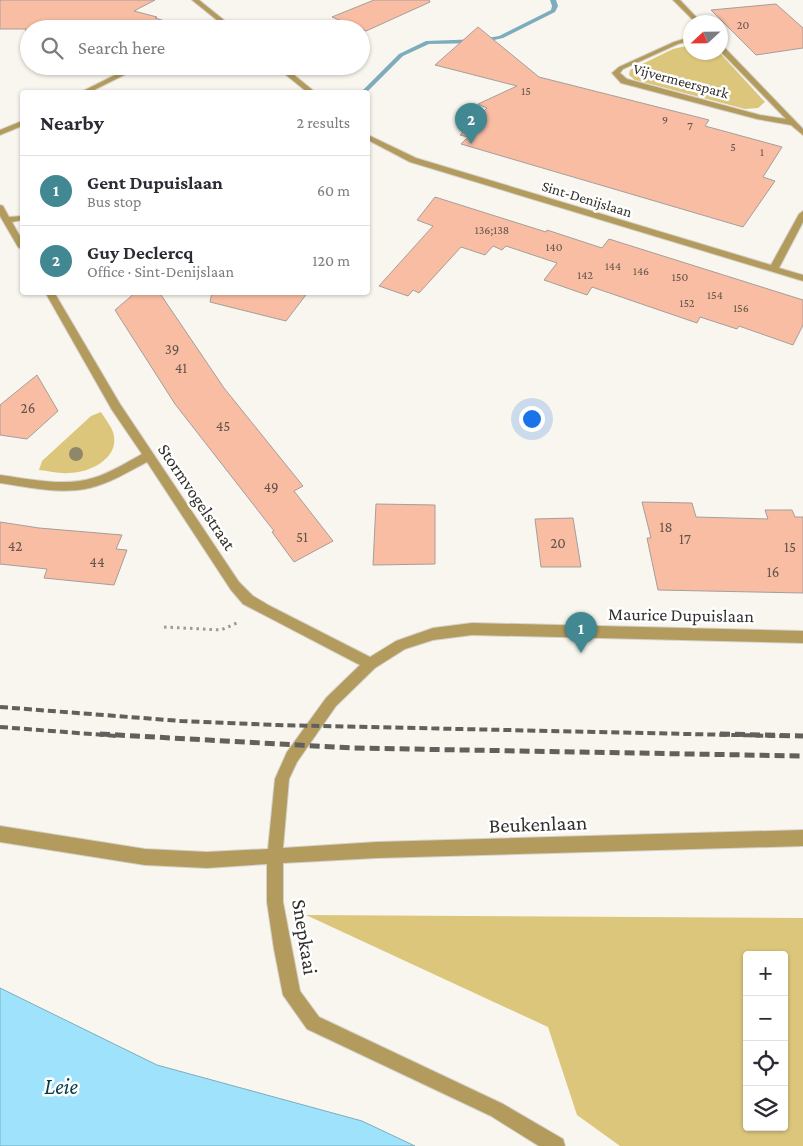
<!DOCTYPE html>
<html lang="en">
<head>
<meta charset="utf-8">
<style>
	body { margin:0; font-family:"Crimson Pro",serif; background:#f2f2f3; color:#2b2b33 }
	.controls { position:absolute; right:15px; bottom:15px; display:grid; overflow:hidden; border-radius:5px; box-shadow:0 1px 4px #0004 }
	.controls button { width:45px; height:45px; display:grid; place-items:center; padding:0; border:0; border-bottom:1px solid #e1e1e2; background:#fff; color:#2b2b33; font:25px sans-serif }
	.compass { position:absolute; left:683px; top:15px; width:45px; height:45px; border-radius:50%; background:#fff; box-shadow:0 1px 4px #0004; rotate:248deg }
	.you { position:absolute; left:531px; top:418px; width:18px; height:18px; margin:-12px; border:4px solid #fff; border-radius:50%; background:#1a73e8; box-shadow:0 0 0 8px #1a73e833 }
	.badge { display:grid; place-items:center; width:32px; height:32px; border-radius:50%; background:#418892; color:#fff; font-size:16px; font-weight:700 }
	.pin { position:absolute; translate:-50% -41px; filter:drop-shadow(0 1px 2px #0008) }
	.pin::after { content:''; position:absolute; top:26px; width:18px; height:15px; background:inherit; clip-path:polygon(0 0,100% 0,50% 100%) }
	.list { margin:0; padding:0; list-style:none }
	h2 { display:flex; justify-content:space-between; align-items:center; height:65px; margin:0; padding:0 20px; font-size:21px }
	h2 small { font-size:16px; font-weight:400; color:#7c7c81 }
	.list li { display:grid; grid-template-columns:32px 1fr auto; gap:15px; align-items:center; box-sizing:border-box; height:70px; padding:0 20px; border-top:1px solid #e1e1e2 }
	.list b { display:block; font-size:19px; white-space:nowrap }
	.list p { margin:0; font-size:16px; white-space:nowrap; color:#7c7c81 }
	.list em { font-size:16px; font-style:normal; color:#7c7c81 }
	.icon { flex:none; width:28px; height:28px; fill:none; stroke:currentColor; stroke-width:2; stroke-linecap:round; stroke-linejoin:round }
	.map { position:relative; flex:none; width:803px; height:1146px; overflow:hidden }
	.search { position:absolute; background:#fff; box-shadow:0 1px 4px #0004; left:20px; top:20px; width:350px; height:55px; display:flex; align-items:center; gap:12px; box-sizing:border-box; padding:0 18px; border-radius:28px; color:#7c7c81; font-size:19px }
	.panel { position:absolute; background:#fff; box-shadow:0 1px 4px #0004; left:20px; top:90px; width:350px; height:205px; border-radius:5px }
	.map>svg:first-child { display:block }
	.green { fill:#dbc67b; fill-rule:evenodd }
	.water { fill:#9ee2fb; stroke:#7dadbd }
	.lines { fill:none; stroke-linecap:round; stroke-linejoin:round }
	.stream { fill:#7dadbd; fill-rule:evenodd }
	.building { fill:#f8bda3; stroke:#a69e9b }
	.minor-casing { stroke:#d4d2cb; stroke-width:2 }
	.path { stroke:#9b9a94; stroke-width:3; stroke-dasharray:2.5 4; stroke-linecap:butt }
	.minor { fill:#b39b5e; fill-rule:evenodd }
	.rail-far1 { stroke:#61605c; stroke-width:4; stroke-dasharray:8 4; stroke-linecap:butt }
	.rail { stroke:#61605c; stroke-width:5; stroke-dasharray:10 5; stroke-linecap:butt }
	.tree { fill:#8e876b }
	.labels { text-anchor:middle; stroke-width:5; stroke-linejoin:round; paint-order:stroke }
	.far-number-label { font-size:12px; fill:#63534a }
	.far-street-label { font-size:15px; fill:#31302d; stroke:#fff }
	.number-label { font-size:15px; fill:#63534a }
	.street-label { font-size:18px; fill:#31302d; stroke:#fff }
	.near-street-label { font-size:21px; fill:#31302d; stroke:#fff }
	.near-water-label { font-size:22px; font-style:italic; fill:#003c4d; stroke:#fff }
</style>
</head>
<body>
<div class="map">
<svg width="803" height="1146" viewBox="0 0 803 1146">
	<rect width="100%" height="100%" fill="#f8f6ee"/>
	<g class="green">
		<polygon points="690,45 690,52 720,53 765,102 758,108 745,109 635,80 629,75 630,70 673,49"/>
		<path d="M101,412C105,419 113,428 114,436C118,459 89,473 69,473C60,474 49,471 39,470L42,461L91,416Z"/>
		<path d="M306,915L803,918V1146H620L577,1115L548,1027ZM747,955H784V1127H747Z"/>
	</g>
	<polygon class="water" points="0,988 157,1065 362,1121 415,1146 0,1146"/>
	<g class="lines">
		<polygon class="stream" points="550,0 556,0 558,6 555,12 503,38 481,43 429,44 403,56 367,92 361,92 399,54 426,41 481,39 499,36 551,10 552,6"/>
	</g>
	<g class="building">
		<polygon points="0,0 155,0 134,11 157,17 155,18 168,22 164,24 177,28 29,29 29,38 25,37 26,29 0,29"/>
		<polygon points="374,0 429,0 430,2 366,31 332,17"/>
		<polygon points="776,4 803,28 803,48 756,55 711,10"/>
		<polygon points="478,27 539,77 709,120 705,126 782,147 763,177 775,181 743,227 461,144 468,137 460,135 487,108 478,104 517,86 435,65"/>
		<polygon points="435,197 546,232 547,230 602,248 609,239 803,300 803,325 793,345 739,326 737,329 700,317 697,323 592,287 587,295 544,280 557,263 506,246 502,250 493,246 485,255 461,247 419,293 413,290 408,296 379,286 433,226 417,220"/>
		<polygon points="136,292 159,292 224,388 303,486 294,491 333,541 294,562 272,532 274,531 175,404 115,310"/>
		<polygon points="212,292 308,292 286,321 210,302"/>
		<polygon points="37,375 58,411 27,439 0,435 0,405"/>
		<polygon points="642,502 692,503 696,517 768,519 765,510 792,510 795,517 803,517 803,593 658,590 647,538 651,538"/>
		<polygon points="376,504 435,505 435,564 373,565"/>
		<polygon points="573,518 581,567 541,567 535,519"/>
		<polygon points="0,522 39,528 122,535 116,549 127,550 114,585 44,578 47,569 0,564"/>
	</g>
	<g class="lines">
		<g class="minor-casing">
			<g id="minor">
				<polygon points="192,0 199,0 235,29 228,29"/>
				<polygon points="673,0 680,0 701,22 695,22"/>
				<polygon points="690,37 690,41 678,44 623,69 620,73 627,79 760,115 786,119 720,51 720,44 722,45 803,129 803,135 791,125 757,119 621,83 612,73 619,67 674,42"/>
				<polygon points="133,66 142,66 90,92 81,92"/>
				<polygon points="275,66 283,66 315,92 307,92"/>
				<polygon points="22,121 22,126 0,135 0,130"/>
				<polygon points="368,135 416,158 771,265 799,214 803,211 803,222 779,268 803,275 803,281 410,162 368,140"/>
				<polygon points="0,205 3,206 9,217 22,216 22,220 12,222 22,240 22,250 18,247 0,216"/>
				<path d="M45,292H54L120,404L239,582L253,596L270,606L370,657L396,641L433,628L472,623L803,631V643L472,635L433,640L405,649L375,668L336,706L297,762L289,779L283,848L377,842L803,830V846L377,858L283,863V902L300,991L319,1017L503,1104L563,1139L565,1146H539L491,1116L307,1029L283,995L274,949L267,902V864L207,868L145,865L0,842V826L145,849L207,852L268,849L275,779L287,752L326,698L360,665L243,604L231,590L147,462C128,472 110,483 90,488C60,495 29,487 0,483V475C30,479 63,487 93,478C110,473 126,463 142,454L112,410Z"/>
			</g>
		</g>
		<polyline class="path" points="164,627 221,630 239,622"/>
		<use href="#minor" class="minor"/>
		<g class="rail-far1">
			<polyline points="0,707 181,721 277,725 780,736"/>
			<polyline points="0,727 117,736"/>
		</g>
		<g class="rail">
			<polyline points="100,734 352,748 803,756"/>
			<polyline points="720,734 803,736"/>
		</g>
	</g>
	<circle class="tree" cx="76" cy="454" r="7"/>
	<g class="labels">
		<g class="far-number-label">
			<text x="743" y="29">20</text>
			<text x="526" y="95">15</text>
			<text x="665" y="124">9</text>
			<text x="690" y="130">7</text>
			<text x="733" y="151">5</text>
			<text x="762" y="156">1</text>
			<text x="492" y="234">136;138</text>
			<text x="554" y="251">140</text>
			<text x="613" y="270">144</text>
			<text x="641" y="275">146</text>
			<text x="585" y="279">142</text>
			<text x="680" y="281">150</text>
			<text x="715" y="299">154</text>
			<text x="687" y="307">152</text>
			<text x="741" y="312">156</text>
		</g>
		<g class="far-street-label">
			<text transform="translate(681 81) rotate(15)" y="5">Vijvermeerspark</text>
			<text transform="translate(587 199) rotate(17)" y="5">Sint-Denijslaan</text>
		</g>
		<g class="number-label">
			<text x="172" y="354">39</text>
			<text x="181" y="373">41</text>
			<text x="28" y="413">26</text>
			<text x="223" y="431">45</text>
			<text x="271" y="492">49</text>
			<text x="666" y="532">18</text>
			<text x="302" y="542">51</text>
			<text x="685" y="544">17</text>
			<text x="558" y="548">20</text>
			<text x="15" y="551">42</text>
			<text x="790" y="552">15</text>
			<text x="97" y="567">44</text>
			<text x="773" y="577">16</text>
		</g>
		<g class="street-label">
			<text transform="translate(197 497) rotate(56)" y="6">Stormvogelstraat</text>
			<text transform="translate(681 615) rotate(1)" y="6">Maurice Dupuislaan</text>
		</g>
		<g class="near-street-label">
			<text transform="translate(538 824) rotate(-2)" y="7">Beukenlaan</text>
			<text transform="translate(305 937) rotate(81)" y="7">Snepkaai</text>
		</g>
		<g class="near-water-label">
			<text x="61" y="1094">Leie</text>
		</g>
	</g>
</svg>
<div class="controls">
<button>+</button>
<button>−</button>
<button><svg class="icon" aria-label="locate" viewBox="0 0 24 24"><circle cx="12" cy="12" r="6"/><path d="M12 2v4M12 18v4M2 12h4M18 12h4"/></svg></button>
<button><svg class="icon" aria-label="layers" viewBox="0 0 24 24"><path d="M12 4l9 5-9 5-9-5zM3 14l9 5 9-5"/></svg></button>
</div>
<svg class="compass" viewBox="-18 -18 36 36"><path d="M0-13l5 13h-10z" fill="#e53935"/><path d="M0 13l5-13h-10z" fill="#7c7c81"/></svg>
<div class="you"></div>
<div class="pin badge" style="left:581px;top:653px">1</div>
<div class="pin badge" style="left:471px;top:144px">2</div>
<div class="search"><svg class="icon" aria-label="search" viewBox="0 0 24 24"><circle cx="10" cy="10" r="6"/><path d="M15 15l6 6"/></svg>Search here</div>
<section class="panel">
<h2>Nearby<small>2 results</small></h2>
<ul class="list">
<li><span class="badge">1</span><div><b>Gent Dupuislaan</b><p>Bus stop</p></div><em>60 m</em></li>
<li><span class="badge">2</span><div><b>Guy Declercq</b><p>Office · Sint-Denijslaan</p></div><em>120 m</em></li>
</ul>
</section>
</div>
</body>
</html>
